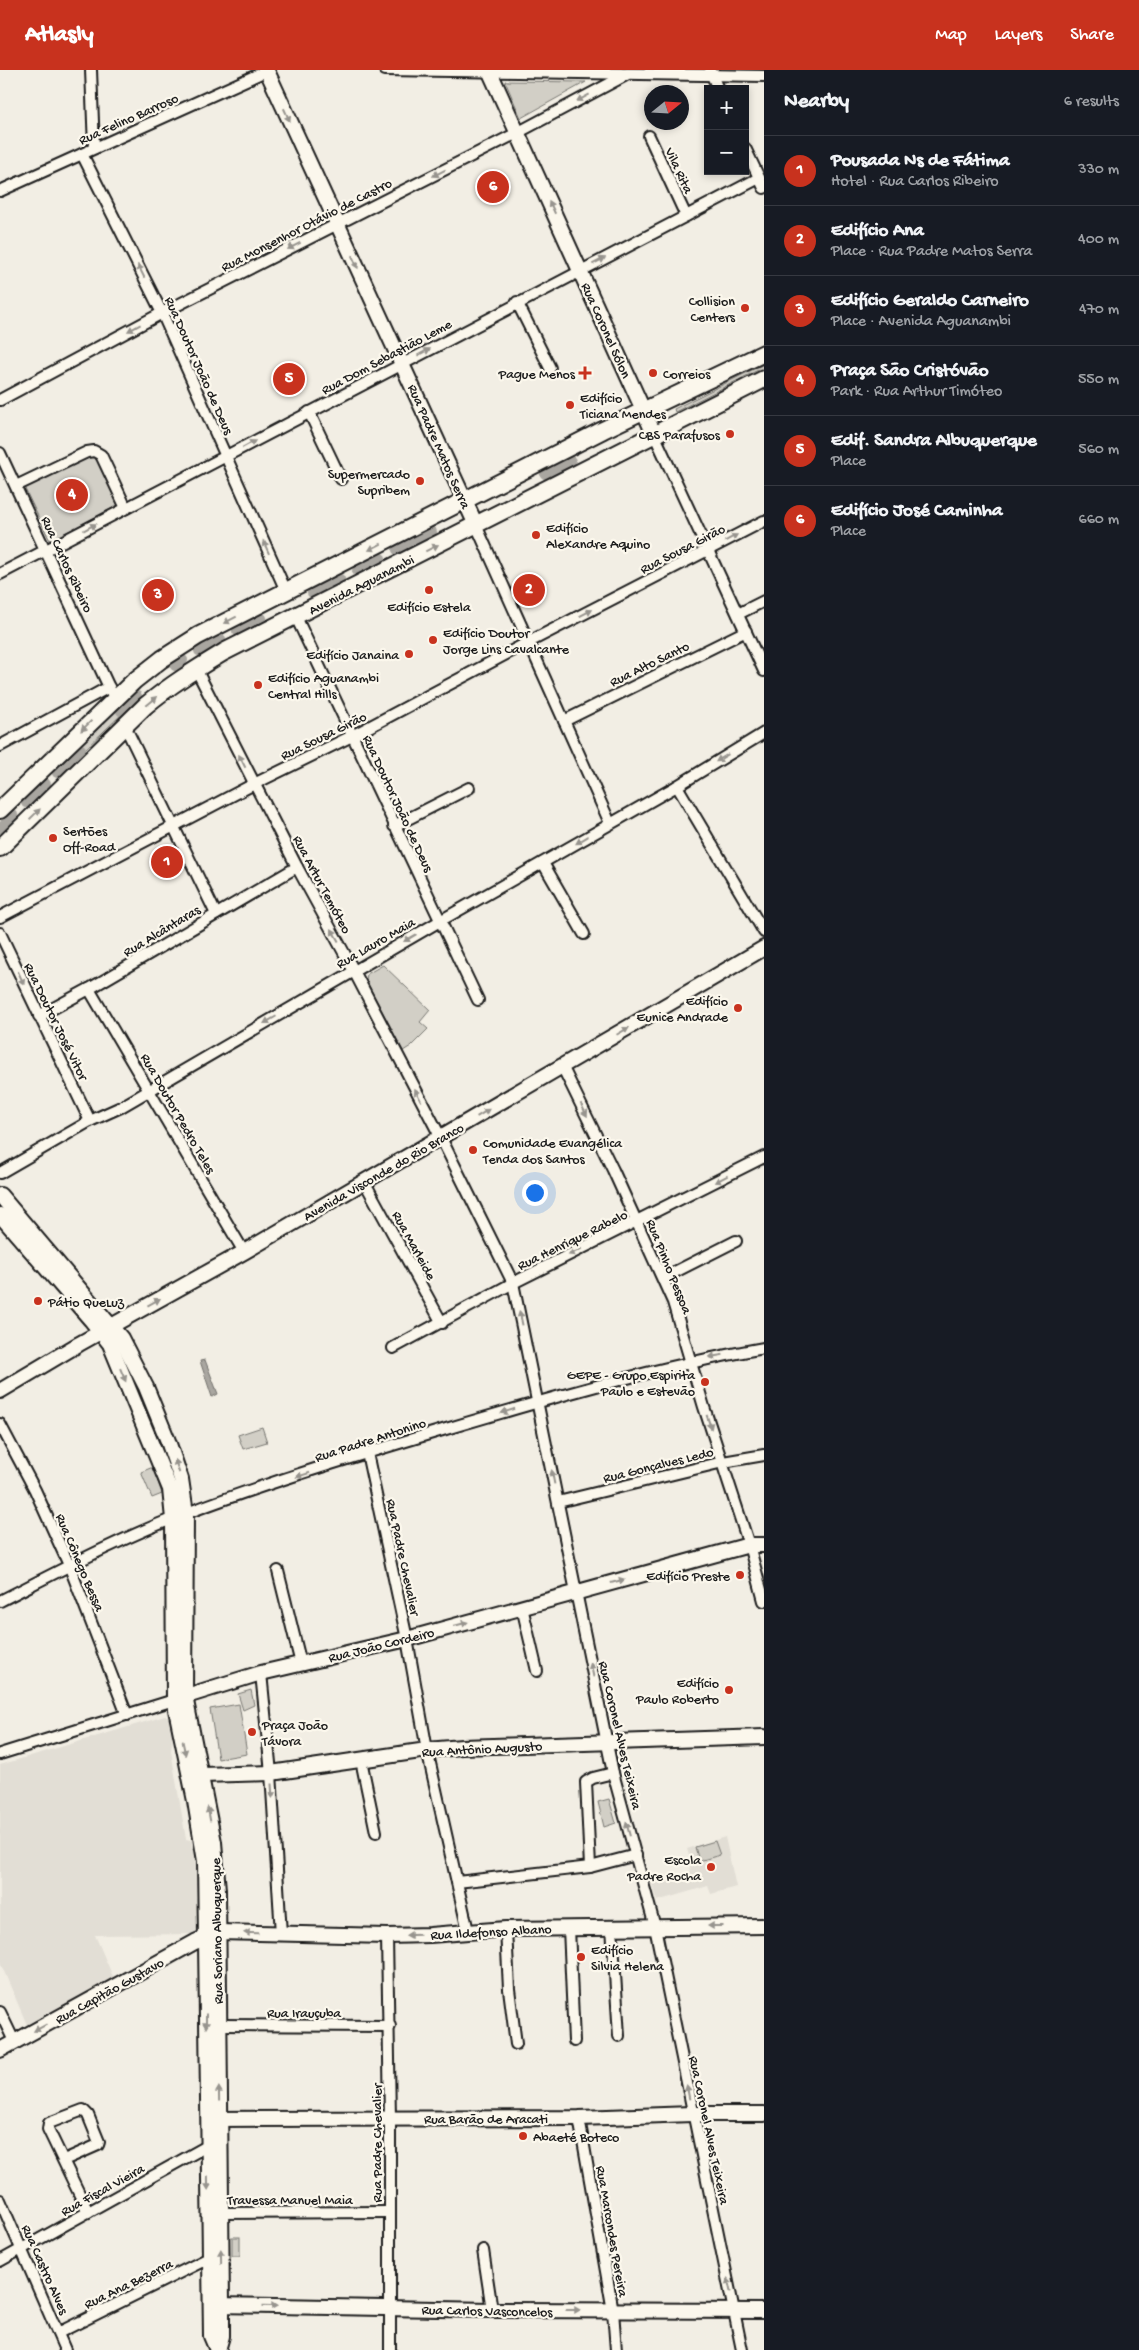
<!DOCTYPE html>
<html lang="en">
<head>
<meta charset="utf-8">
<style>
	body { margin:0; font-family:"Gochi Hand",sans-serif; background:#20242c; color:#f1f3f6 }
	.controls { position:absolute; right:15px; top:15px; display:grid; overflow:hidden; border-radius:0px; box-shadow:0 2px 8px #0003 }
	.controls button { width:45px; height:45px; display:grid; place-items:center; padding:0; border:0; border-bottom:1px solid #363941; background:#171b24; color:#f1f3f6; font:25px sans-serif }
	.compass { position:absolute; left:644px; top:15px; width:45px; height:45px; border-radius:50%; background:#171b24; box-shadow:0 2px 8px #0003; rotate:72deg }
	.you { position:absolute; left:534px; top:1122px; width:18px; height:18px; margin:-12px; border:4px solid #fff; border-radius:50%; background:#1a73e8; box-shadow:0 0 0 8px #1a73e833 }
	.badge { display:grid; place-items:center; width:32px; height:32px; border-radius:50%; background:#c8321e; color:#fff; font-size:16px; font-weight:700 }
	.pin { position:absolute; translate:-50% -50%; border:2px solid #fff; box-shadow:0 1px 5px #0006 }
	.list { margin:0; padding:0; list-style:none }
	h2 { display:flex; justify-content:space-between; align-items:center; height:65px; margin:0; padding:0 20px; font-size:21px }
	h2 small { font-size:16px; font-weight:400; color:#9ea1a6 }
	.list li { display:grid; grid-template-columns:32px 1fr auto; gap:15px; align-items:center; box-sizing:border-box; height:70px; padding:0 20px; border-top:1px solid #363941 }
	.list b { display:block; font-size:19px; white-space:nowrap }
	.list p { margin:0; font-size:16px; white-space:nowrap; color:#9ea1a6 }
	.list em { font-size:16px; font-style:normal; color:#9ea1a6 }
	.map { position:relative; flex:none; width:764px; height:2280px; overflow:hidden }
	header { display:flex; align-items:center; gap:30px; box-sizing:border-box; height:70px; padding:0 25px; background:#c8321e; color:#fff }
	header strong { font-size:24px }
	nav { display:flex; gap:28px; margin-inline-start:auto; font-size:18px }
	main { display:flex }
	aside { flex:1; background:#171b24 }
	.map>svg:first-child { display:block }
	.built { fill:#e2ded5 }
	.green { fill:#d2cfc6; stroke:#777671 }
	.water { fill:#a9a6a0; stroke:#716f6b }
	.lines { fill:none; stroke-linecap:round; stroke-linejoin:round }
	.canal { stroke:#a9a6a0; stroke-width:10 }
	.street-casing { stroke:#1c1c1c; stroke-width:14 }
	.secondary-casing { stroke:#1c1c1c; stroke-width:18 }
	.primary-casing { stroke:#1c1c1c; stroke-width:20 }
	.street { stroke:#fbf7ec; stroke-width:10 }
	.secondary { stroke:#fbf7ec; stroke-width:14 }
	.primary { stroke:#fbf7ec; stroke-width:16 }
	.oneway { fill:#97948e }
	.poi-dot { fill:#c8321e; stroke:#fbf7ec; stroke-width:2 }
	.labels { text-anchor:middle; stroke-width:4.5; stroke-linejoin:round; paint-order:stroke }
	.street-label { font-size:14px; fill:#1c1c1c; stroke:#fbf7ec }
	.poi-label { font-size:14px; fill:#1c1c1c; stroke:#fbf7ec; text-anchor:start }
</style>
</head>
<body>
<header>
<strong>Atlasly</strong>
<nav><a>Map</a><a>Layers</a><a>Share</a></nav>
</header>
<main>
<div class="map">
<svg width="764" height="2280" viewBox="0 0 764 2280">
	<rect width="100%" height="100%" fill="#f2eee4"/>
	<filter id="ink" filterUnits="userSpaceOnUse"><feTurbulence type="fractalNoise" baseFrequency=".02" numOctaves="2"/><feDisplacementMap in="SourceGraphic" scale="10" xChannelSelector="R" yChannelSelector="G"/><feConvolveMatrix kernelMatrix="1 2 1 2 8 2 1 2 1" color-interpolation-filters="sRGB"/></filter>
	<g filter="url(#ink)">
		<g class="built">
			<polygon points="165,1646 171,1649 173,1664 171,1681 186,1769 194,1771 196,1781 196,1864 95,1865 114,1909 27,1955 0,1892 0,1695"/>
			<polygon points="725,1767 736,1817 711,1824 708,1816 657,1831 652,1814 691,1801 689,1793 691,1792 687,1779"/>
		</g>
		<g class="green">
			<polygon points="505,11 586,12 521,48"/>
			<polygon points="764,294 764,297 675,342 674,339"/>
			<polygon points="95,384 120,434 50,471 24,417"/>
			<polygon points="118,638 123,643 83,681 79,676"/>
			<polygon points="383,895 430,940 420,952 428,959 411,976 403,981 366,910 367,904"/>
			<polygon points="262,1357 267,1372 243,1379 238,1365"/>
			<polygon points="153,1397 162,1424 152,1428 141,1402"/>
			<polygon points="251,1620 254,1635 243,1640 238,1624"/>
			<polygon points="239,1634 247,1684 218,1689 210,1639"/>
			<polygon points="609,1729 616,1753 604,1757 598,1732"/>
			<polygon points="715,1771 720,1785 699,1791 695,1777"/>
			<rect x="232" y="2167" width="8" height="19"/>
		</g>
		<polygon class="water" points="205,1290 218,1324 212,1327 200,1291"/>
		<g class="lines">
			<g class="canal">
				<polyline points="545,404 571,391"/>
				<polyline points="397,480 432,462"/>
				<polyline points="357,501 381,488"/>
				<polyline points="312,523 340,509"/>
				<polyline points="237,561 262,548"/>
				<polyline points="199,581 221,569"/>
				<polyline points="175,596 183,590"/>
				<polyline points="121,641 137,626"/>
				<polyline points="57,703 81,679"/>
				<polyline points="26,733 46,714"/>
				<polyline points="0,759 13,745"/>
			</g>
			<g class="street-casing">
				<g id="street">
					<polyline points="91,0 94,78"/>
					<polyline points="385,0 764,6"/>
					<polyline points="710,1 718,19"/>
					<polyline points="649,66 686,146"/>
					<polyline points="745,78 764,118"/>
					<polyline points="82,84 162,243 286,521"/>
					<polyline points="0,121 268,0"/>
					<polyline points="517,232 550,298"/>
					<polyline points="0,330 162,243 517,63 626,5"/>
					<polyline points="309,342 341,409"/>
					<polyline points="654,364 764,601"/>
					<polyline points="0,383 114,628"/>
					<polyline points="16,416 87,382 94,381 101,385 126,438"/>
					<polyline points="476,455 610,753"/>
					<polyline points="0,504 759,108"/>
					<polyline points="738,544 764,531"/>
					<polyline points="296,547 478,930"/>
					<polyline points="196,599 297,797 354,901 441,1068 513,1213 613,1703 655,1857 742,2280"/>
					<polyline points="564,651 746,561"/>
					<polyline points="125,656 216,844"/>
					<polyline points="0,676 109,617"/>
					<polyline points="677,716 764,862"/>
					<polyline points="394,756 469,718"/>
					<polyline points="543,793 584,864"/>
					<polyline points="0,847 254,714 352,666 527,573 764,451"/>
					<polyline points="0,863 90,1051"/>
					<polyline points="89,919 244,1182"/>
					<polyline points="39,946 89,919 297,797"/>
					<polyline points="562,996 613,1100 673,1232 704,1337 749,1475 764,1531"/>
					<polyline points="0,1103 90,1051 121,1037 440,851 677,716 764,663"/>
					<polyline points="364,1111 442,1253"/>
					<polyline points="663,1208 736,1171"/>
					<polyline points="393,1278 513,1213 764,1087"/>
					<polyline points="0,1354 35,1420 69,1495 127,1645"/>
					<polyline points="367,1383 407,1569 427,1680 468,1861"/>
					<polyline points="558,1432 723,1392 764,1385"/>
					<polyline points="278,1501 301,1594"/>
					<path d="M0,1531C61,1500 123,1467 187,1443C272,1411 359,1385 446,1359C551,1328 656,1297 764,1278"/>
					<polyline points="522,1537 537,1601"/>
					<polyline points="261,1603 271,1703 281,1864"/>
					<polyline points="0,1684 174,1630"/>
					<polyline points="361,1690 376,1762"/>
					<polyline points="590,1797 586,1712 593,1708 613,1703"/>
					<polyline points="457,1812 590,1797 636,1785"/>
					<polyline points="612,1857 619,1966"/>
					<polyline points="569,1858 574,1971"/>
					<polyline points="506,1859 509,1919 516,1974"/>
					<polyline points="387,1866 390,2049 390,2280"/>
					<polyline points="0,1942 14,1971"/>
					<polyline points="217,1955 390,1956"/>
					<polyline points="579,2048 613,2241 616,2280"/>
					<polyline points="64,2090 98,2075 99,2072 88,2045 83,2040 49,2053 48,2059 88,2142"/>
					<polyline points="0,2130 65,2280"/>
					<polyline points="221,2143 390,2142"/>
					<polyline points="483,2180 492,2240"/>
					<polyline points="0,2191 207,2076 215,2076"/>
					<polyline points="58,2263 209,2188"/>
				</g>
			</g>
			<g class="secondary-casing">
				<g id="secondary">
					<polyline points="489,0 654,364"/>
					<polyline points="267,1 476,455"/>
					<polyline points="0,1125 121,1268 146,1317 168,1371 181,1409 186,1443 185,1626 214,1772 218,1820 222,2235 222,2266 218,2280"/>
					<polyline points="0,1145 91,1250 110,1274 170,1419 173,1449 174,1630 195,1731 205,1791 211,2266 217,2280"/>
					<polyline points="0,1321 79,1274 244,1182 764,878"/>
					<polyline points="177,1629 261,1603 407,1569 749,1475 764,1475"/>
					<polyline points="202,1705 271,1703 427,1680 462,1677 764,1667"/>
					<polyline points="0,1980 195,1872 218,1862 387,1866 430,1865 506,1859 764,1856"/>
					<polyline points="210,2049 579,2048 692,2044 764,2044"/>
					<polyline points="214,2235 492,2240 764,2241"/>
				</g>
			</g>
			<g class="primary-casing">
				<g id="primary">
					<polyline points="0,740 134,611 162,589 198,566 603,360 764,283"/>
					<path d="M0,778L145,636C170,615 196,599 224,582L764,309"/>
				</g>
			</g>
			<use href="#street" class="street"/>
			<use href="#secondary" class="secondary"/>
			<use href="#primary" class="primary"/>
		</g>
		<defs><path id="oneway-solid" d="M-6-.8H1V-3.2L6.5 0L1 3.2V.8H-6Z" transform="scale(1.25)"/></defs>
		<g class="oneway">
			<use href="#oneway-solid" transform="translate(583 28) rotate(152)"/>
			<use href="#oneway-solid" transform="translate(287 45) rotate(65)"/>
			<use href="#oneway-solid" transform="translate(439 103) rotate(153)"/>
			<use href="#oneway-solid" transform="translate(552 137) rotate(-115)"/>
			<use href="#oneway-solid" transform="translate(294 176) rotate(153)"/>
			<use href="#oneway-solid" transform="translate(599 191) rotate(-27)"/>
			<use href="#oneway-solid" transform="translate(355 192) rotate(65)"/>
			<use href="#oneway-solid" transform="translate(141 201) rotate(-117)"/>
			<use href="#oneway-solid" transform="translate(134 258) rotate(152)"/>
			<use href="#oneway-solid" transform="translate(424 282) rotate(-28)"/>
			<use href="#oneway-solid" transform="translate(249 374) rotate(-28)"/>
			<use href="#oneway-solid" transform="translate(90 457) rotate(-28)"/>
			<use href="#oneway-solid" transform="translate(731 468) rotate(-28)"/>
			<use href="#oneway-solid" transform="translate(266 477) rotate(-114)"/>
			<use href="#oneway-solid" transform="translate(375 477) rotate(153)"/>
			<use href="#oneway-solid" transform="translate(432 478) rotate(-27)"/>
			<use href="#oneway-solid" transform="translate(586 543) rotate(-27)"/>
			<use href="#oneway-solid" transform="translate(230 550) rotate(153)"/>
			<use href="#oneway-solid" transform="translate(152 631) rotate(-40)"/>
			<use href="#oneway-solid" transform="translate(86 656) rotate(136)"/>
			<use href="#oneway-solid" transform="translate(722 688) rotate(149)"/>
			<use href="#oneway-solid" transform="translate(242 691) rotate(-117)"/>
			<use href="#oneway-solid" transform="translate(35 744) rotate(-44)"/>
			<use href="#oneway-solid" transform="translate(582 770) rotate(149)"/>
			<use href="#oneway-solid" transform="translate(335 865) rotate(-119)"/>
			<use href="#oneway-solid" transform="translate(410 868) rotate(150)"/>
			<use href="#oneway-solid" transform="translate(21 908) rotate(65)"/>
			<use href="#oneway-solid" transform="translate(270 950) rotate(150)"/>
			<use href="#oneway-solid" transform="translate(623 961) rotate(-30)"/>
			<use href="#oneway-solid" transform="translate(418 1025) rotate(-117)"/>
			<use href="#oneway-solid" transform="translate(584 1040) rotate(63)"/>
			<use href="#oneway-solid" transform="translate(483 1043) rotate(-31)"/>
			<use href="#oneway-solid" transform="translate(721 1109) rotate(153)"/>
			<use href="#oneway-solid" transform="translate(575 1182) rotate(154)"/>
			<use href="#oneway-solid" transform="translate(154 1232) rotate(-29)"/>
			<use href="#oneway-solid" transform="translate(521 1248) rotate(-102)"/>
			<use href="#oneway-solid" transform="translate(716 1286) rotate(170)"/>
			<use href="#oneway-solid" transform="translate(123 1305) rotate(67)"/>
			<use href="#oneway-solid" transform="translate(508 1341) rotate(163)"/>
			<use href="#oneway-solid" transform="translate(709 1352) rotate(71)"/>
			<use href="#oneway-solid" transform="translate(177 1396) rotate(-108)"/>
			<use href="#oneway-solid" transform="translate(303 1405) rotate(162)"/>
			<use href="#oneway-solid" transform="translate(553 1407) rotate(-101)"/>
			<use href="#oneway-solid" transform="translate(618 1511) rotate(-15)"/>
			<use href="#oneway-solid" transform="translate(461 1554) rotate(-15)"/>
			<use href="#oneway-solid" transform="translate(592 1600) rotate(-102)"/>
			<use href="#oneway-solid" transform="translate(184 1678) rotate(78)"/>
			<use href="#oneway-solid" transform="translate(272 1721) rotate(86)"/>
			<use href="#oneway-solid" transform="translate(209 1744) rotate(-100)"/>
			<use href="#oneway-solid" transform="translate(628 1759) rotate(-105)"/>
			<use href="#oneway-solid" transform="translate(715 1856) rotate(180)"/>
			<use href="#oneway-solid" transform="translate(251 1863) rotate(-178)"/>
			<use href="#oneway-solid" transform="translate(413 1865) rotate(179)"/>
			<use href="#oneway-solid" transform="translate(206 1951) rotate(90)"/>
			<use href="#oneway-solid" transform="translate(40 1958) rotate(152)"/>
			<use href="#oneway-solid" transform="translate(688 2022) rotate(-101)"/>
			<use href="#oneway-solid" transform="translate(219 2024) rotate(-91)"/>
			<use href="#oneway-solid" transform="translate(208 2113) rotate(89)"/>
			<use href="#oneway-solid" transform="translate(221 2186) rotate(-91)"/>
			<use href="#oneway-solid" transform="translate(729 2215) rotate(-102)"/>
			<use href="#oneway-solid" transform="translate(270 2236) rotate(1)"/>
			<use href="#oneway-solid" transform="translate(573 2240)"/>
		</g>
	</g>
	<g class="poi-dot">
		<circle cx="745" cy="238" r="5"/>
		<path d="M582.5 295.5h5v5h5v5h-5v5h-5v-5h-5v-5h5z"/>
		<circle cx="653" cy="303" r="5"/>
		<circle cx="570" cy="335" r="5"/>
		<circle cx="730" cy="364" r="5"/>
		<circle cx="420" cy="411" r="5"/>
		<circle cx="536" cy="465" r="5"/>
		<circle cx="429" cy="520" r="5"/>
		<circle cx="433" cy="570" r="5"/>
		<circle cx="409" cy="584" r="5"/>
		<circle cx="258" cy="615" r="5"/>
		<circle cx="53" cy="768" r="5"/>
		<circle cx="738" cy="938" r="5"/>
		<circle cx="473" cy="1080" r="5"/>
		<circle cx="38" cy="1231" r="5"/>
		<circle cx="705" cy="1312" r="5"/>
		<circle cx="740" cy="1505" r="5"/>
		<circle cx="729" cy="1620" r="5"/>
		<circle cx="252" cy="1662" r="5"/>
		<circle cx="711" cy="1797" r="5"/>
		<circle cx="581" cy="1887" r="5"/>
		<circle cx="523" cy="2066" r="5"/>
	</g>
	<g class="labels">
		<g class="street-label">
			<text transform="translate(128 48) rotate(-24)" y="5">Rua Felino Barroso</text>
			<text transform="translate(680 100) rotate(65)" y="5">Vila Rita</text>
			<text transform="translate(306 154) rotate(-27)" y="5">Rua Monsenhor Otávio de Castro</text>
			<text transform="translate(607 260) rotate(66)" y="5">Rua Coronel Sólon</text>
			<text transform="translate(386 286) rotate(-28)" y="5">Rua Dom Sebastião Leme</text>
			<text transform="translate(200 295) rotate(66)" y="5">Rua Doutor João de Deus</text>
			<text transform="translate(440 376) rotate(66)" y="5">Rua Padre Matos Serra</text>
			<text transform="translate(682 478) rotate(-27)" y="5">Rua Sousa Girão</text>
			<text transform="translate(68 494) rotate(65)" y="5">Rua Carlos Ribeiro</text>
			<text transform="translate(361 514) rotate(-27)" y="5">Avenida Aguanambi</text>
			<text transform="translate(649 593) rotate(-26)" y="5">Rua Alto Santo</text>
			<text transform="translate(323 665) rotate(-26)" y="5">Rua Sousa Girão</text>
			<text transform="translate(399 733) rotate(65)" y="5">Rua Doutor João de Deus</text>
			<text transform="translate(323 814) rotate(62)" y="5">Rua Artur Temóteo</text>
			<text transform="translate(161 860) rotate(-31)" y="5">Rua Alcântaras</text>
			<text transform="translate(375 872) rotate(-30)" y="5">Rua Lauro Maia</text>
			<text transform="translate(57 951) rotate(64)" y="5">Rua Doutor José Vitor</text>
			<text transform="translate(179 1043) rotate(60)" y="5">Rua Doutor Pedro Teles</text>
			<text transform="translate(383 1101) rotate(-30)" y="5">Avenida Visconde do Rio Branco</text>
			<text transform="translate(572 1169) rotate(-26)" y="5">Rua Henrique Rabelo</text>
			<text transform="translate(415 1175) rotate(61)" y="5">Rua Marleide</text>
			<text transform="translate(670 1196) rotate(68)" y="5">Rua Pinho Pessoa</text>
			<text transform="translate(370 1369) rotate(-18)" y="5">Rua Padre Antonino</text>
			<text transform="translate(658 1394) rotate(-14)" y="5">Rua Gonçalves Ledo</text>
			<text transform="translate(404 1487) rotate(78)" y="5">Rua Padre Chevalier</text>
			<text transform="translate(81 1492) rotate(67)" y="5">Rua Cônego Bessa</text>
			<text transform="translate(381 1574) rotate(-14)" y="5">Rua João Cordeiro</text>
			<text transform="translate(621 1665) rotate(77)" y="5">Rua Coronel Alves Teixeira</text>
			<text transform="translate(482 1678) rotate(-3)" y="5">Rua Antônio Augusto</text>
			<text transform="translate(216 1861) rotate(-91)" y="5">Rua Soriano Albuquerque</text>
			<text transform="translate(491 1861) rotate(-3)" y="5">Rua Ildefonso Albano</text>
			<text transform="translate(109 1920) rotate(-29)" y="5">Rua Capitão Gustavo</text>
			<text x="304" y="1947">Rua Irauçuba</text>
			<text x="486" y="2053">Rua Barão de Aracati</text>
			<text transform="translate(710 2060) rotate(78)" y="5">Rua Coronel Alves Teixeira</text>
			<text transform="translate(376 2073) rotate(-90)" y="5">Rua Padre Chevalier</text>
			<text transform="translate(102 2119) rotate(-29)" y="5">Rua Fiscal Vieira</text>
			<text x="290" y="2134">Travessa Manuel Maia</text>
			<text transform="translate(613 2161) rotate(80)" y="5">Rua Marcondes Pereira</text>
			<text transform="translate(46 2199) rotate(66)" y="5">Rua Castro Alves</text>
			<text transform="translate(128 2213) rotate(-26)" y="5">Rua Ana Bezerra</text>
			<text transform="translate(487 2240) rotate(1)" y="5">Rua Carlos Vasconcelos</text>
		</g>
		<g class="poi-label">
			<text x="735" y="235" text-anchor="end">Collision<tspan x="735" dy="16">Centers</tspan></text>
			<text x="575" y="308" text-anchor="end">Pague Menos</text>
			<text x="663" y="308">Correios</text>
			<text x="580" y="332">Edifício<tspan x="580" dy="16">Ticiana Mendes</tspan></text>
			<text x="720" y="369" text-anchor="end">CBS Parafusos</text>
			<text x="410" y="408" text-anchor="end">Supermercado<tspan x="410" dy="16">Supribem</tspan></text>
			<text x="546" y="462">Edifício<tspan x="546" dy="16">Alexandre Aquino</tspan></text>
			<text x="429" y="541" text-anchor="middle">Edifício Estela</text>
			<text x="443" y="567">Edifício Doutor<tspan x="443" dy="16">Jorge Lins Cavalcante</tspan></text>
			<text x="399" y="589" text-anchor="end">Edifício Janaina</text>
			<text x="268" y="612">Edifício Aguanambi<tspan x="268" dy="16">Central Hills</tspan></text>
			<text x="63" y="765">Sertões<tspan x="63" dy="16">Off-Road</tspan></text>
			<text x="728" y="935" text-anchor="end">Edifício<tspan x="728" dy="16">Eunice Andrade</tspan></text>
			<text x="483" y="1077">Comunidade Evangélica<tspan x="483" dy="16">Tenda dos Santos</tspan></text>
			<text x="48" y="1236">Pátio QueLuz</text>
			<text x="695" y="1309" text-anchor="end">GEPE - Grupo Espirita<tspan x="695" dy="16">Paulo e Estevão</tspan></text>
			<text x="730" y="1510" text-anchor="end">Edifício Preste</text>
			<text x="719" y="1617" text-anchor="end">Edifício<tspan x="719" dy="16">Paulo Roberto</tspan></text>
			<text x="262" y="1659">Praça João<tspan x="262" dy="16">Távora</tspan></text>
			<text x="701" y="1794" text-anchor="end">Escola<tspan x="701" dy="16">Padre Rocha</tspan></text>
			<text x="591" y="1884">Edifício<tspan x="591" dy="16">Silvia Helena</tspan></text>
			<text x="533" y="2071">Abaeté Boteco</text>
		</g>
	</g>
</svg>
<div class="controls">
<button>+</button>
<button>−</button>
</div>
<svg class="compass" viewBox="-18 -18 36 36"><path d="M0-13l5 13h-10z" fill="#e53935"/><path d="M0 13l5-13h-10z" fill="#9ea1a6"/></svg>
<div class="you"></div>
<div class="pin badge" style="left:167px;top:792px">1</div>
<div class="pin badge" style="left:529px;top:520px">2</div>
<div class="pin badge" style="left:158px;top:525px">3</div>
<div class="pin badge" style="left:72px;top:425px">4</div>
<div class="pin badge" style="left:289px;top:309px">5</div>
<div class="pin badge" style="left:493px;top:117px">6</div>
</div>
<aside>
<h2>Nearby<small>6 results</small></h2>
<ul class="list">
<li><span class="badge">1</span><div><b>Pousada Ns de Fátima</b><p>Hotel · Rua Carlos Ribeiro</p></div><em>330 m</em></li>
<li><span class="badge">2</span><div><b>Edifício Ana</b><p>Place · Rua Padre Matos Serra</p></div><em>400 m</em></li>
<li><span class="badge">3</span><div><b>Edifício Geraldo Carneiro</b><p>Place · Avenida Aguanambi</p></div><em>470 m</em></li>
<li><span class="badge">4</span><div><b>Praça São Cristóvão</b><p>Park · Rua Arthur Timóteo</p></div><em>550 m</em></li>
<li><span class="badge">5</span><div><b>Edif. Sandra Albuquerque</b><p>Place</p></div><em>560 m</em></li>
<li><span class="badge">6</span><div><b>Edifício José Caminha</b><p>Place</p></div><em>660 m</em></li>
</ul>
</aside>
</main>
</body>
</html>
